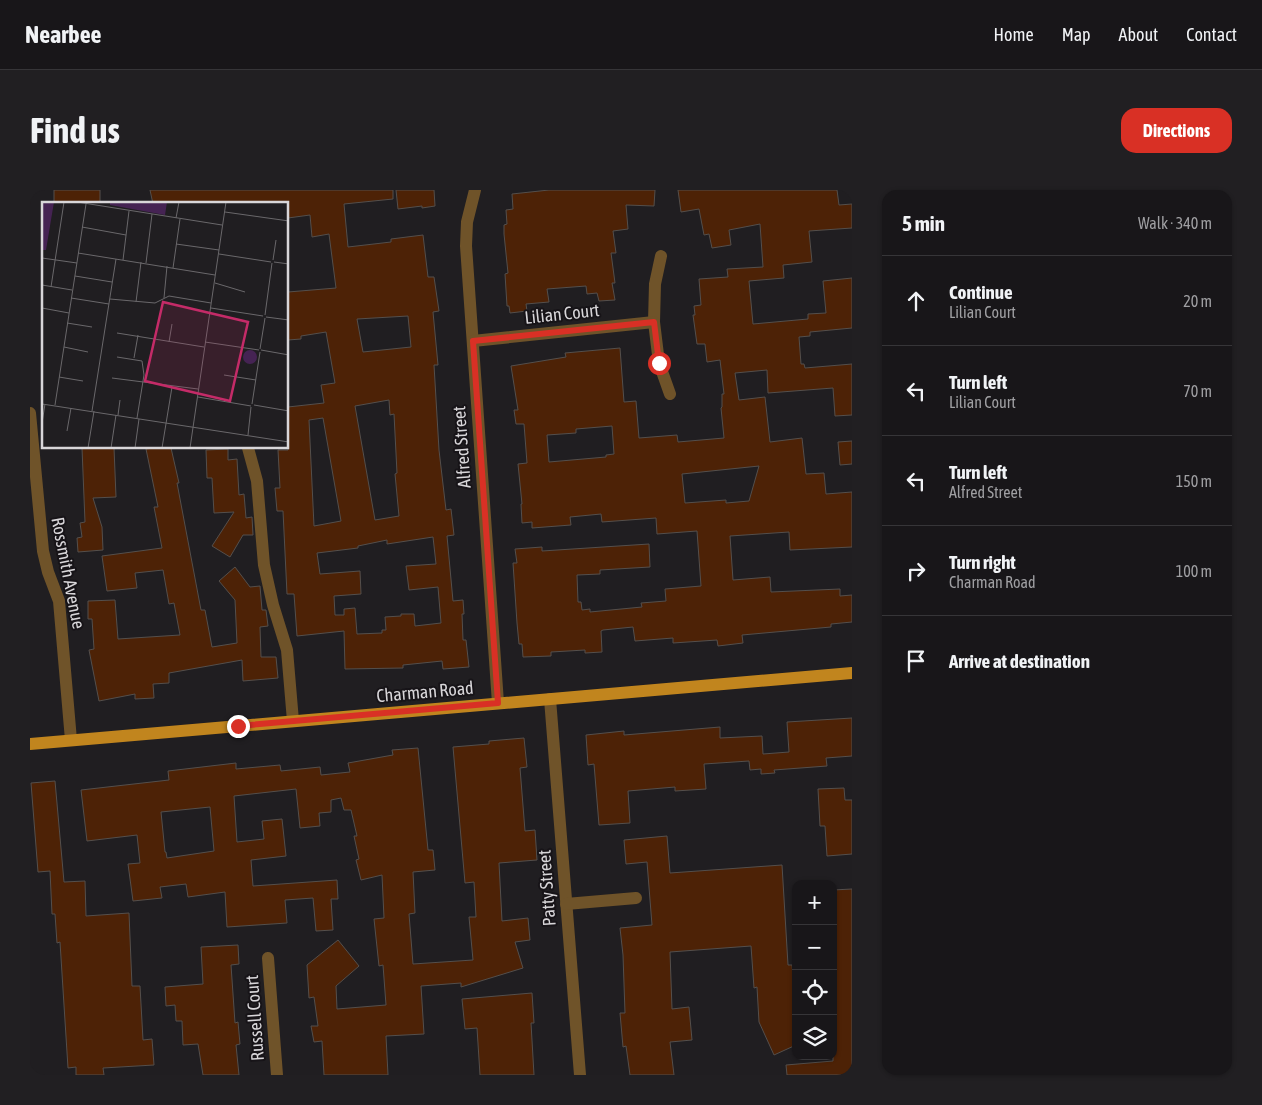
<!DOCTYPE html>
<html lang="en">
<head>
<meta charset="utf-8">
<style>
	body { margin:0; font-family:"Asap Condensed",sans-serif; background:#211f22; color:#f1f3f6 }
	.controls { position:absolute; right:15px; bottom:15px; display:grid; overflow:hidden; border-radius:10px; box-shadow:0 1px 4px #0004 }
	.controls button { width:45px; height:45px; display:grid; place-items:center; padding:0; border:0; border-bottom:1px solid #363538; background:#181619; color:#f1f3f6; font:25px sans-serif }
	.stop { position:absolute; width:15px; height:15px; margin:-11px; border:4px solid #d93025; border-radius:50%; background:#fff }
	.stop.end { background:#d93025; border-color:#fff; box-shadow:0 1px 5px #0008 }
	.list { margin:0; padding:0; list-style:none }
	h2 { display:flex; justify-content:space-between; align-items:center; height:65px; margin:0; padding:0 20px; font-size:21px }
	h2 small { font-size:16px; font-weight:400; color:#9f9fa2 }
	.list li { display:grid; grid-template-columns:32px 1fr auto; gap:15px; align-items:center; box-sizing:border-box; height:90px; padding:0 20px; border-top:1px solid #363538 }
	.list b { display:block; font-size:19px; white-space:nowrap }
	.list p { margin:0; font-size:16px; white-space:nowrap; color:#9f9fa2 }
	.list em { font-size:16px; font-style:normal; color:#9f9fa2 }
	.icon { flex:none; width:28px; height:28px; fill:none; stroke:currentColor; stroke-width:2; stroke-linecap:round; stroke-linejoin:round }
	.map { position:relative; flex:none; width:822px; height:885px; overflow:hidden; border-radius:15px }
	header { display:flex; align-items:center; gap:30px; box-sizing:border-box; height:70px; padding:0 25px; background:#181619; border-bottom:1px solid #363538 }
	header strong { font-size:24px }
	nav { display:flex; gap:28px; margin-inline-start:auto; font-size:18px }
	.intro { display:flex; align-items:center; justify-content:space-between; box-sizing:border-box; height:120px; padding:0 30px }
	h1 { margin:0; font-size:35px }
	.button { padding:12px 22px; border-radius:15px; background:#d93025; color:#fff; font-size:18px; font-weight:700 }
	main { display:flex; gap:30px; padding:0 30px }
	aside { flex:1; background:#181619; border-radius:15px; box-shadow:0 1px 4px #0004 }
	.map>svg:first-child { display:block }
	.building { fill:#4d2206; stroke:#544f4c; fill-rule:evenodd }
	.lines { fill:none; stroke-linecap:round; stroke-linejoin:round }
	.minor { stroke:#6f5329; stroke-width:12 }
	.major { stroke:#c1851e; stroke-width:12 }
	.route { stroke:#d93025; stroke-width:6 }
	.labels { text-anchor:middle; stroke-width:4; stroke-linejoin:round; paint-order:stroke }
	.street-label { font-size:18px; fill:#d8d6d9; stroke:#171418 }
	.inset-road { fill:none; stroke:#6a686b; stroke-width:1 }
	.view { fill:#c42b68; fill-opacity:0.15; stroke:#c42b68; stroke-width:2.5 }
	.inset-edge { fill:none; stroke:#d8d6d9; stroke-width:2.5 }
</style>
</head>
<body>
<header>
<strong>Nearbee</strong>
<nav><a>Home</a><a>Map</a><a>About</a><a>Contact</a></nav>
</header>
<div class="intro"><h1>Find us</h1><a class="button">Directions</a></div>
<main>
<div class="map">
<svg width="822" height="885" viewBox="0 0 822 885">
	<rect width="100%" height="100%" fill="#201e21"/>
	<g class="building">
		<rect x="24" y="0" width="46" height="14"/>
		<path d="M120,0H363V9L314,14L318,57L361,52V49L393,45L398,87H404L409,121L403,122L408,175H404L409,260L416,320L421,319L424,345L417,346L423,411L433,410L434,424H432L433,450H436L439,477L413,479L412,471L373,475V478L315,479L314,441L267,446L264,404H257L253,321H247L245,298H250L248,260H258V217L294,213L291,195L305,193L296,142L271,146V149L258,150V102L306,98L299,44L282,47L280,25L258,28V14H123ZM378,126L381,157L333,162L327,129ZM359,210L360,225L364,224L367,283L365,284L369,326L345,330L325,216ZM293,228L311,331L284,336L279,230ZM403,347L406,374L376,376L379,400L408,397L411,433L385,436L384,424H371V426L355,427L356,440H352V443L327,444L325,418L314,419V425H305L304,406L331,404L330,381L290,384L287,363L328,358V356L357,350V354Z"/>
		<polygon points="366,0 404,0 405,16 392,18 392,16 368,19"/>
		<polygon points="519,0 625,0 624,16 596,15 598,39 583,41 586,63 581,63 585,93 582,93 585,110 569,111 567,103 557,104 556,96 517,99 519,112 496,114 497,121 480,123 479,116 477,116 475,84 478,83 474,44 474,35 477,34 476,20 483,19 482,4"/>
		<path d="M648,0H807L809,15L822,14V38L779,41L782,72L753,75L754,88L719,91L723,134L778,129V124L796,123L793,91L822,88V138L780,142V146L769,147L771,174H774L775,178L822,174V225L805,226L803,198L738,203L737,180L705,183L709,210L735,207L740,252L772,248L776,284L794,283L796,304L822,302V357L760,360L759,342L700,346L703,390L740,387L741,402L810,399V406L822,405V432L801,434V437L712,445L713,453L688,456L687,450L643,453V448L605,451L603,437L573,440L571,441L572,462L555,463V460L521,462V466L493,467L492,454H489L487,433L483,373H487L485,359L512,357V361L619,354L620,377L570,380V384L547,385L548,412H551L552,420L560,419V422L612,417L611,413L636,411L635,399L671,396L667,341L627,344L626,328L572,332L571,324L540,327L541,335L502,338V332L492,333L491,314H492L488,274L497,273L494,234H486L484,220H488L481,176L536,167L535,163L590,158L594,212L606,211L609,248L647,245L648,252L694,248L691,218L692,217V204H694L690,170L677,172L675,154H667L663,125H665L664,116L671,115L669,89L698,87L697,79L733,77L730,34L699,40L701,55L682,58L679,44L674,45L669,19L651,22ZM582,236L584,264L576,265V267L519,272L517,245L546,243V239ZM729,276L719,311L696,313V310L655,313L652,284Z"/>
		<polygon points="822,251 822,274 810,275 808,252"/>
		<polygon points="52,258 84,258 86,307 63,308 72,337 73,360 48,362 47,348 52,347 50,333 55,332"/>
		<polygon points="123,258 141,258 149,293 147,293 171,420 175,420 182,457 207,453 205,410 189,391 205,377 220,397 230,396 232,420 236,420 238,436 230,437 231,467 246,467 248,488 213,491 212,470 139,483 139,493 123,494 124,508 105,509 105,504 69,511 59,460 64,459 62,429 58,429 58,411 85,410 88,449 150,445 144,413 139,414 133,380 105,383 107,398 77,401 72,366 132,358 124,317 128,317 116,259"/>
		<polygon points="198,259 198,270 207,269 209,305 214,304 216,328 222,327 223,345 213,345 200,367 182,356 204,322 184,323 182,288 177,288 176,260"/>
		<polygon points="822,528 822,566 796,568 797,576 744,580 745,583 731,584 731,579 720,580 719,571 674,574 676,599 645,601 645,597 598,601 600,633 569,635 564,574 558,575 556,545 594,541 594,545 690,537 690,548 732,546 733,564 759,562 757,532"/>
		<path d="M494,548L497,577L490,578L495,641L505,640L507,670L469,673L472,731L498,728L500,750L485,752L493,778L431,797V793L391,796L394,844L356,846L358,885H294L292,851L284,852L281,836H288L284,807L279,808L277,775L308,750L329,776L306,796L307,819L356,815L353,775L349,776L344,729L354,728L352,685L331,690L326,670L329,669L324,646H327L321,620H314L311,608L301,610V622L289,623L290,636L270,638L266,599L204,606L207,652L234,649L232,631L252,629L256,666L221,670L223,696L307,690L308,709H301L303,740L286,741L283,708L255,710L257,733L197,737L195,702L158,707L156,694L130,697L132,708L103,711L98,674L110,673L107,645L57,651L51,600L139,590L138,581L206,573V579L250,575L251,581L290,577L291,585L320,582L318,573L363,565L362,560L388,558L398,660H403L405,680L383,682L385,723L379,724L383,774L443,770L439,727H446L444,692L435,693L423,557L459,554V551ZM180,617L184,661L137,668L136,662H135L131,622Z"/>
		<polygon points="25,591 34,692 55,691 56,726 99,723 102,796 110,796 113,850 122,849 124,875 73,878 74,885 46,885 46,877 38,878 30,752 27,753 25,724 22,724 20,681 8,682 1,593"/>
		<polygon points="814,598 815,610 822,610 822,664 797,666 795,636 790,636 788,599"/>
		<polygon points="637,646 640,683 752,675 758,775 762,775 766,822 766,855 744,865 729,832 727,797 724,798 721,756 640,762 642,819 659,817 662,850 640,852 644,885 600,885 596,856 593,857 590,823 595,823 593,765 590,738 622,735 617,672 596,674 594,650"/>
		<polygon points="822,699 822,885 757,885 756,875 803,871 803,700"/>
		<polygon points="208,755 209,774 201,775 205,833 208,832 210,854 206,855 209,885 173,885 168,854 153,855 152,831 146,831 145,815 136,816 135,797 173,794 171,757"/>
		<polygon points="502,803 504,833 501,833 504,885 450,885 447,838 435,839 432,809"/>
	</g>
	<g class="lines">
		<g class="minor">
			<polyline points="445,0 437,32 436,56 468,513"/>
			<polyline points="631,66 625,94 624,132 629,173 640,204"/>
			<polyline points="443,151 624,132"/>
			<polyline points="0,223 13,361 18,382 29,411 41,550"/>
			<polyline points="218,258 227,291 234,375 243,415 257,460 263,531"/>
			<polyline points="520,509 550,885"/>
			<polyline points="536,714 606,708"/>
			<polyline points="238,768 247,885"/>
		</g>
		<polyline class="major" points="0,554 822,483"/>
	</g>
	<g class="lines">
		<polyline class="route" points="208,536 468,513 443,151 624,132 629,173"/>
	</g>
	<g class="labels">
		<g class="street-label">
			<text transform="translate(532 124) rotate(-6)" y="6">Lilian Court</text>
			<text transform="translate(432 257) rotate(-94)" y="6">Alfred Street</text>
			<text transform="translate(38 383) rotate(79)" y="6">Rossmith Avenue</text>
			<text transform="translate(395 502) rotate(-5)" y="6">Charman Road</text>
			<text transform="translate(517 698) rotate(-94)" y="6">Patty Street</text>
			<text transform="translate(225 828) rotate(-94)" y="6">Russell Court</text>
		</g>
	</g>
	<g transform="translate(12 12)">
		<rect width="246" height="246" fill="#201e21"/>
		<path d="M0,0H12L4,48H0ZM68,0H125L123,13L68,3ZM201 155a7 7 0 1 1 14 0a7 7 0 1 1-14 0Z" fill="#452353"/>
		<path class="inset-road" d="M35,0L180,23M183,10L247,19M134,16L137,0M40,25L84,33M134,42L177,48M36,51L173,73M177,52L229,60M0,56L35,61M81,58L87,9M231,58L234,38M232,60L247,62M104,61L110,12M131,66L138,17M33,74L70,80M173,81L203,90M0,83L30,88M9,85L22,0M29,96L67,102M122,96L125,64M68,97L113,101L127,94L169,101M94,100L99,60M0,106L27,111M169,106L221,114M223,113L230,61M224,115L247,118M25,121L50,125M75,131L162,145M127,140L130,122M163,140L217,148M22,145L46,150M218,147L223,116M219,148L247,153M75,155L100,159L102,173L95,216M92,156L96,133M182,173L214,178M17,175L41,179M70,176L156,187M156,195L209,204M0,202L247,240M210,202L218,150M13,203L44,2M212,203L247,209M50,209L74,57M76,213L78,198M0,221L3,202M25,229L29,206M206,233L209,205M46,246L52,209M69,246L74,213M93,246L97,217M120,246L130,185M148,246L184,0"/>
		<path class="view" d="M121,100L206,120L188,199L103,179Z"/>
		<rect width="246" height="246" class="inset-edge"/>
	</g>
</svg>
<div class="controls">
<button>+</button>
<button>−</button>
<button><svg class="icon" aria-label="locate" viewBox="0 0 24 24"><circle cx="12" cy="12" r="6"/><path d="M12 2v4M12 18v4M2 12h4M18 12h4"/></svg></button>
<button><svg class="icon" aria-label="layers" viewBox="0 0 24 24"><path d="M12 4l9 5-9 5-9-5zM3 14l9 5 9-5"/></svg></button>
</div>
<div class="stop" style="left:629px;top:173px"></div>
<div class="stop end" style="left:208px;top:536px"></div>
</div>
<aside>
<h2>5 min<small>Walk · 340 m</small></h2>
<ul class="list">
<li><svg class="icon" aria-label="ahead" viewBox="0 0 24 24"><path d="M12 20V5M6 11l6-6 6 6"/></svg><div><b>Continue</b><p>Lilian Court</p></div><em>20 m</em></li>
<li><svg class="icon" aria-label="left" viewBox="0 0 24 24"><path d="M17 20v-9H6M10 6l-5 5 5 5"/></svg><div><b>Turn left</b><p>Lilian Court</p></div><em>70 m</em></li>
<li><svg class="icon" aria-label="left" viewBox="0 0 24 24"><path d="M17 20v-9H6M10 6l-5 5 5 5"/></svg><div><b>Turn left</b><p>Alfred Street</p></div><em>150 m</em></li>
<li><svg class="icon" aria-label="right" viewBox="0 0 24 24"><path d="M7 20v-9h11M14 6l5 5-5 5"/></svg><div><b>Turn right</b><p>Charman Road</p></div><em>100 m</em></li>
<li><svg class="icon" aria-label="arrive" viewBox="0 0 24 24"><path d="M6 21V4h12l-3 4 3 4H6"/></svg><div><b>Arrive at destination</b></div></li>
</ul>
</aside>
</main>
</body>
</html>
